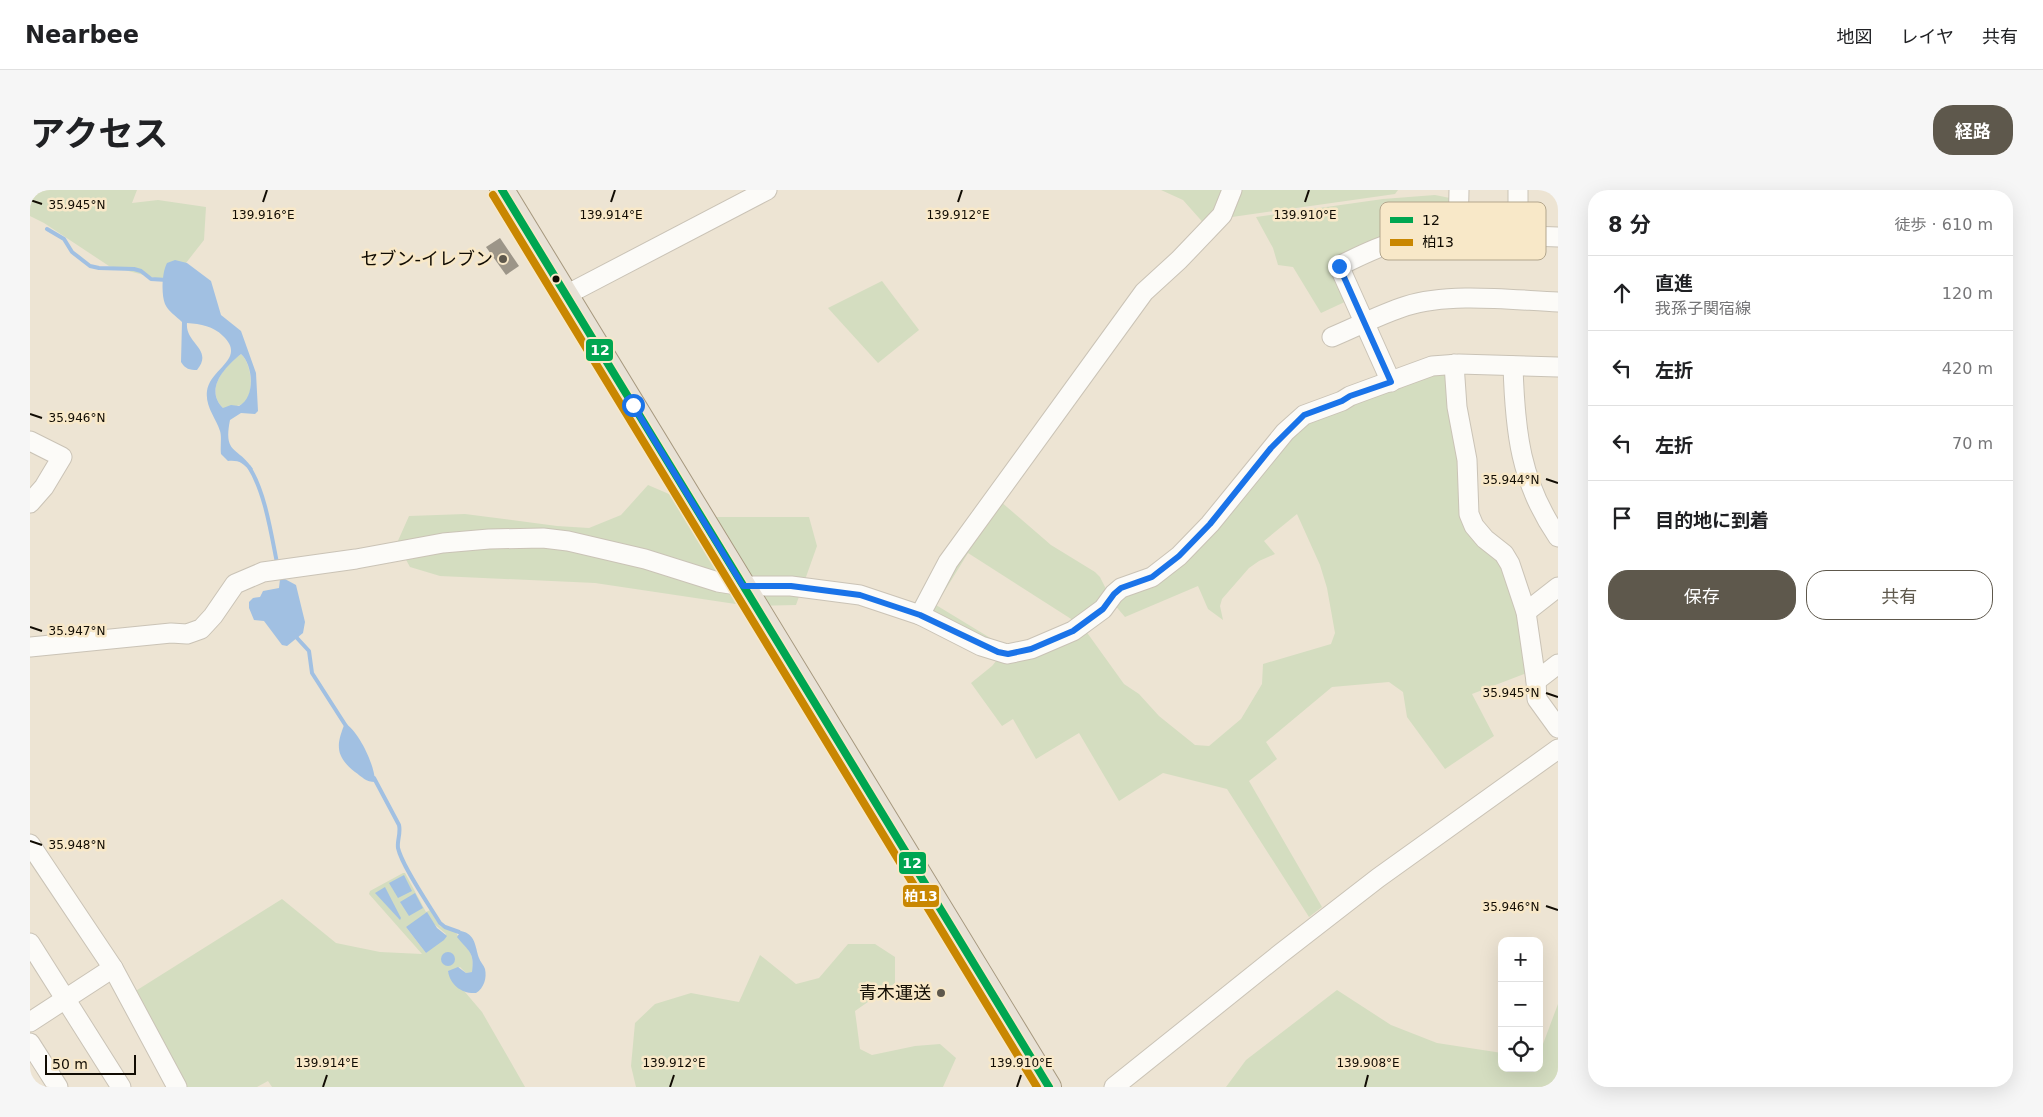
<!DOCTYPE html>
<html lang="ja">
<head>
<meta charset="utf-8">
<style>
	body { margin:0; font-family:"DejaVu Sans","Noto Sans JP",sans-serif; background:#f6f6f6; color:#202124 }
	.controls { position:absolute; right:15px; bottom:15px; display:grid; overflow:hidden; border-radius:10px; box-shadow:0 5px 20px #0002 }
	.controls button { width:45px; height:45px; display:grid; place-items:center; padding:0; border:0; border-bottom:1px solid #e0e0e0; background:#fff; color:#202124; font:25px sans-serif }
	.scale { position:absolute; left:15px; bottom:12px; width:91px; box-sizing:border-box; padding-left:5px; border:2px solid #110c03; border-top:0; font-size:14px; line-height:18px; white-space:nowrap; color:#110c03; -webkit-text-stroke:4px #f8e8c8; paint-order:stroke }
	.stop { position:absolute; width:15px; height:15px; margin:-11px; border:4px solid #1a73e8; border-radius:50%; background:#fff }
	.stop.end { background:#1a73e8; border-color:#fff; box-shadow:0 1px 5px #0008 }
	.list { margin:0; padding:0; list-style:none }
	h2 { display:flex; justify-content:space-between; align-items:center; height:65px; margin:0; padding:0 20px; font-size:21px }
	h2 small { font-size:16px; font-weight:400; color:#757577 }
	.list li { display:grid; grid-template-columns:32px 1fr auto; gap:15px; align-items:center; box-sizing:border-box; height:75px; padding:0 20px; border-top:1px solid #e0e0e0 }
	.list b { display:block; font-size:19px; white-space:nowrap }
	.list p { margin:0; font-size:16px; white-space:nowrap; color:#757577 }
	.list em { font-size:16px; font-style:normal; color:#757577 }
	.actions { display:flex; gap:10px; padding:15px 20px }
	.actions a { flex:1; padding:11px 0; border:1px solid #5e584c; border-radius:20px; text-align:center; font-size:18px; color:#5e584c }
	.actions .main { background:#5e584c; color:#fff }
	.icon { flex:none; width:28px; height:28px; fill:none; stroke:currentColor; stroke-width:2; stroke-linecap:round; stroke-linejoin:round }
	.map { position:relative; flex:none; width:1528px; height:897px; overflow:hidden; border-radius:20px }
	header { display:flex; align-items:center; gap:30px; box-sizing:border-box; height:70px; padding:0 25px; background:#fff; border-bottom:1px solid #e0e0e0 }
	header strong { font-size:24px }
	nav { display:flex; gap:28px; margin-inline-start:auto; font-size:18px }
	.intro { display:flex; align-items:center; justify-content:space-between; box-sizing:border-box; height:120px; padding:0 30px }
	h1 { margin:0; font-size:35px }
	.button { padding:12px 22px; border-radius:20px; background:#5e584c; color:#fff; font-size:18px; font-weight:700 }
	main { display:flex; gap:30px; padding:0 30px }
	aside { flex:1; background:#fff; border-radius:20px; box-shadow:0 5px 20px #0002 }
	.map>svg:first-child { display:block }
	.green { fill:#d4ddc0; fill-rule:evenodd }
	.water { fill:#a1c0e2; fill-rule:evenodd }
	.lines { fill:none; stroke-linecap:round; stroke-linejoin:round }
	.stream { stroke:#a1c0e2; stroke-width:4 }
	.building { fill:#9c9588 }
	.minor-casing { stroke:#cac3b6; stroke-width:21 }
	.major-casing { stroke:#a6987e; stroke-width:26 }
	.minor { stroke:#fcfbf8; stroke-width:19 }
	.major { stroke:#e8e1d6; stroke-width:24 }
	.bus-1-casing { stroke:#f8e8c8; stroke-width:11 }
	.bus-2-casing { stroke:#f8e8c8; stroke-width:11 }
	.bus-1 { stroke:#00a651; stroke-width:8 }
	.bus-2 { stroke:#c98701; stroke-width:8 }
	.route { stroke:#1a73e8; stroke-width:6 }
	.ticks { fill:none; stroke:#110c03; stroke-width:2 }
	.poi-dot { fill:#5e584c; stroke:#f8e8c8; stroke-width:2 }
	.bus-dot { fill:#110c03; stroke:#f8e8c8; stroke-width:2 }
	.labels { text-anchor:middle; stroke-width:5; stroke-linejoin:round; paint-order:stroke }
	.poi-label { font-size:18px; fill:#110c03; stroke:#f8e8c8; text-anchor:end }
	.key { fill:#f8e8c8; stroke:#b3a68d; stroke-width:1 }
	.key-label { font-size:14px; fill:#110c03 }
	.ticks-label { font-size:12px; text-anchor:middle; fill:#110c03; stroke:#f8e8c8; stroke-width:5; stroke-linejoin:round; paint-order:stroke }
	.line-badge { stroke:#f8e8c8; stroke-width:2 }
	.badge-label { font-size:14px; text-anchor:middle; font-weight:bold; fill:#fff }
</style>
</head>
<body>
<header>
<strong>Nearbee</strong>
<nav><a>地図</a><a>レイヤ</a><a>共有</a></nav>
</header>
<div class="intro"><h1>アクセス</h1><a class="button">経路</a></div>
<main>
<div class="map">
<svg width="1528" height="897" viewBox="0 0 1528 897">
	<rect width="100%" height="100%" fill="#ede4d3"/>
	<g class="green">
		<polygon points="0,0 107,0 102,13 128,10 176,17 174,50 141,92 79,76 14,33 0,26"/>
		<polygon points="1131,0 1198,0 1177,37 1153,10"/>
		<polygon points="1204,0 1368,0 1365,4 1195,28"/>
		<polygon points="1405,5 1420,8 1422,35 1303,73 1319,110 1291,123 1263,77 1248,75 1243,58 1226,27 1353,9"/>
		<polygon points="852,91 889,140 848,173 798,118"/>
		<path d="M211,164C221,173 225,201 215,212C211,216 198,218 193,218C174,199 195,176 211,164Z"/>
		<polygon points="1417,181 1434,306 1480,385 1499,482 1442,504 1464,546 1415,579 1377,527 1373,502 1359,492 1302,497 1236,552 1247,569 1219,591 1292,717 1279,727 1197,599 1133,583 1089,611 1049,543 1006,569 983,529 972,536 941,493 962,476 971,465 1053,437 1094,494 1109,504 1129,526 1165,555 1179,556 1211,529 1232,494 1233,474 1301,454 1305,443 1297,398 1290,375 1267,324 1234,351 1245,364 1229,371 1219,378 1192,409 1190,416 1193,430 1178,419 1168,396 1095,427 1083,413 1114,393 1279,227"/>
		<polygon points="618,295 667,316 686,327 779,327 787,356 766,415 719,416 565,393 410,386 380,377 367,353 379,326 435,324 527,336 559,338 591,325"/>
		<polygon points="970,311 1021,355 1065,382 1070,387 1077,401 1049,434 938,363 906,415 980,460 895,424 902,408"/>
		<path d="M373,683H375L396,722L400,720L410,736L426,742C433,758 446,759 442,782L436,783L430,777L418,782L452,822L495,897H242L238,891L227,897H155L104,802L252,709L306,753L350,762L392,764L339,704L340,701ZM404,734L416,744L396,763L376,737Z"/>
		<polygon points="818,754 845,754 865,767 865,793 825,821 830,859 842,865 885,856 910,854 926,868 913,897 606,897 601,876 605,833 625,814 661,803 709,812 730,765 766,794 789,788"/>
		<polygon points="1307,800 1361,835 1407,853 1472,863 1472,878 1509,878 1509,857 1513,854 1528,814 1528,897 1196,897 1216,870"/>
	</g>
	<g class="water">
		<path d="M145,70L157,73L181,91L191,125L211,141L226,183L228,221L225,224L211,223L200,230C193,265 208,256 223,279L220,281C213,273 209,270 198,271L191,264C190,257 192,247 190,241C186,228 175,217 177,201C180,178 217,169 193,146C183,136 171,134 157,133C155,154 184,159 167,180C160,180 155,179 151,172L152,132C146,126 138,121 135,114C131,104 132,82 137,73ZM211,164C223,175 226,207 209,216L201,215L193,218C174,199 195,177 211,164Z"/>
		<polygon points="253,388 266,395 275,432 273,443 257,456 252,455 234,431 224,430 219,418 219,412 223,408 230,407 233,401 249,398 250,389"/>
		<path d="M315,533C329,542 345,575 345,592C336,592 332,587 325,582C305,566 306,555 315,533Z"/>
		<polygon points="374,685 382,701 368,708 359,693"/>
		<polygon points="355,697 371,728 370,730 345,703"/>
		<polygon points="385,703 393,718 379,726 370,712"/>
		<polygon points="397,722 407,738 417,746 414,750 396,763 376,737"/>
		<path d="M431,741C446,744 445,757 449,768C450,772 454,775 455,779C457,788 454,798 446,803C432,804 420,795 418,781L428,777L436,783L442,782C445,762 438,761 427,747Z"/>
		<circle cx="418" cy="769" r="7"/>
	</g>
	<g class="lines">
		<g class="stream">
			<polyline points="17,39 34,49 42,62 60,76 69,78 104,79 111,81 121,89 137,90"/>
			<path d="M219,277C235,302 241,343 247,373"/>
			<polyline points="265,443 267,448 279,461 282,483 316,536"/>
			<path d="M344,588L369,635C371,643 367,650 368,658C372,676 399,715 410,733L415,737L429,742"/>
		</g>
	</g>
	<polygon class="building" points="470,48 489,76 476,85 456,57"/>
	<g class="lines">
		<g class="minor-casing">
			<g id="minor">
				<polyline points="1428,45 1429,0"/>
				<polyline points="1488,46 1488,0"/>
				<polyline points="536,105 737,0"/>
				<path d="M1302,147C1326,137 1351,124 1376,116C1419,102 1482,110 1528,112"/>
				<polyline points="1424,174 1427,217 1437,270 1439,324 1444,336 1455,349 1474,364 1480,374 1496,422 1506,491 1507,509 1528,538"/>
				<path d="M1483,176C1485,241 1490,292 1528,347"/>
				<path d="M1361,192L1309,76C1328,67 1346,57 1366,52C1418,39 1475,46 1528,47"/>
				<polyline points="0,251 32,267 14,297 0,313"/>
				<polyline points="1496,422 1528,397"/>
				<polyline points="890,425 918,372 1114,102 1149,70 1192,25 1202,0"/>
				<polyline points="0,457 141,443 157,444 171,439 183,426 205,394 233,382 326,369 413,353 459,349 513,348 538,351 615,369 688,392 713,396 761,396 830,405 890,425 951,456 977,464 1001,459 1043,441 1073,419 1084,404 1091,398 1122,387 1149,366 1180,334 1255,242 1274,225 1312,211 1320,206 1402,176 1429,174 1528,177"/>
				<polyline points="1506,491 1528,474"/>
				<polyline points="0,654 83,778 147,897"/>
				<polyline points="0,753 91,897"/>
				<polyline points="0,832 83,778"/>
				<polyline points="0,853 28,897"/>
				<polyline points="1084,897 1250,764 1348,688 1528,559"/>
			</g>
		</g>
		<g class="major-casing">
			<polyline id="major" points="472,0 1019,897"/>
		</g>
		<use href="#minor" class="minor"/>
		<use href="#major" class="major"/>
		<g class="bus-1-casing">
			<polyline id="bus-1" points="472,0 1019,897"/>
		</g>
		<g class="bus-2-casing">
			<polyline id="bus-2" points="463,5 1007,897"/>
		</g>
		<use href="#bus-1" class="bus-1"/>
		<use href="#bus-2" class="bus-2"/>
	</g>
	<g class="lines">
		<polyline class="route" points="603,215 713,396 761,396 830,405 890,425 968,462 978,464 1001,459 1043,441 1073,419 1084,404 1091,398 1122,387 1149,366 1180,334 1241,258 1274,225 1312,211 1320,206 1361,192 1309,76"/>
	</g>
	<path class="ticks" d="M0,10L12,14M233,12L237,0M581,12L585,0M928,12L932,0M1275,12L1279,0M0,224L12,228M1516,289L1528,293M0,437L12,441M1516,503L1528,507M0,651L12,655M1516,716L1528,720M293,897L297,885M640,897L644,885M987,897L991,885M1335,897L1338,885"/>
	<g class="poi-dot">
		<circle cx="473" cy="69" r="5"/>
		<circle cx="911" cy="803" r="5"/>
	</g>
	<circle class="bus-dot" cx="526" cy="89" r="4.5"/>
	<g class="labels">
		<g class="poi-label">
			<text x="463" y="75">セブン-イレブン</text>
			<text x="901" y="809">青木運送</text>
		</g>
	</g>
	<rect x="1350" y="12" width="166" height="58" rx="8" class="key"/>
	<rect x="1360" y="27" width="23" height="6" fill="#00a651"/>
	<rect x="1360" y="49" width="23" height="7" fill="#c98701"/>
	<g class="key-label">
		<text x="1392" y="35">12</text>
		<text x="1392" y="57">柏13</text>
	</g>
	<g class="ticks-label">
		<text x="47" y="19">35.945°N</text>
		<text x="233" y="29">139.916°E</text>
		<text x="581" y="29">139.914°E</text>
		<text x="928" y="29">139.912°E</text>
		<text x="1275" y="29">139.910°E</text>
		<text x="47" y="232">35.946°N</text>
		<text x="1481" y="294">35.944°N</text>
		<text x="47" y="445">35.947°N</text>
		<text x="1481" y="507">35.945°N</text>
		<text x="47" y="659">35.948°N</text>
		<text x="1481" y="721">35.946°N</text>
		<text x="297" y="877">139.914°E</text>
		<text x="644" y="877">139.912°E</text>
		<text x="991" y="877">139.910°E</text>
		<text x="1338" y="877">139.908°E</text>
	</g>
	<g class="line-badge">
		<rect x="555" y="148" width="29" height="24" rx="5" fill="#00a651"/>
		<rect x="868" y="661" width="29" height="24" rx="5" fill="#00a651"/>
		<rect x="872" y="694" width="38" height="24" rx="5" fill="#c98701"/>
	</g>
	<g class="badge-label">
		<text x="570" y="165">12</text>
		<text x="882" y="678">12</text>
		<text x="891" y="711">柏13</text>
	</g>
</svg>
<div class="controls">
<button>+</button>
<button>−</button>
<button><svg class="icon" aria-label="locate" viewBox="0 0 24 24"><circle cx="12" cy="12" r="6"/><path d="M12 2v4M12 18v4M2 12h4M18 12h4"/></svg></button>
</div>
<div class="scale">50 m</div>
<div class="stop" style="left:603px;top:215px"></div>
<div class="stop end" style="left:1309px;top:76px"></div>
</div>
<aside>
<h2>8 分<small>徒歩 · 610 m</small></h2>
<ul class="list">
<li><svg class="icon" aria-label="ahead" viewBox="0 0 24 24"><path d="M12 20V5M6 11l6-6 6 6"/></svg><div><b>直進</b><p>我孫子関宿線</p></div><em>120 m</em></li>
<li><svg class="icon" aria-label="left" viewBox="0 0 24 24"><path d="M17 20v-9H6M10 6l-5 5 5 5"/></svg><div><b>左折</b></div><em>420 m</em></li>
<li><svg class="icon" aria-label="left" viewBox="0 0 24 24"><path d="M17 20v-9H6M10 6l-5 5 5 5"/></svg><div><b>左折</b></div><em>70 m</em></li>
<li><svg class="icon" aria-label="arrive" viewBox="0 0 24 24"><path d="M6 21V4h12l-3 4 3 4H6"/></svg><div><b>目的地に到着</b></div></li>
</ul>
<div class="actions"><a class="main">保存</a><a>共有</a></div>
</aside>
</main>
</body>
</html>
